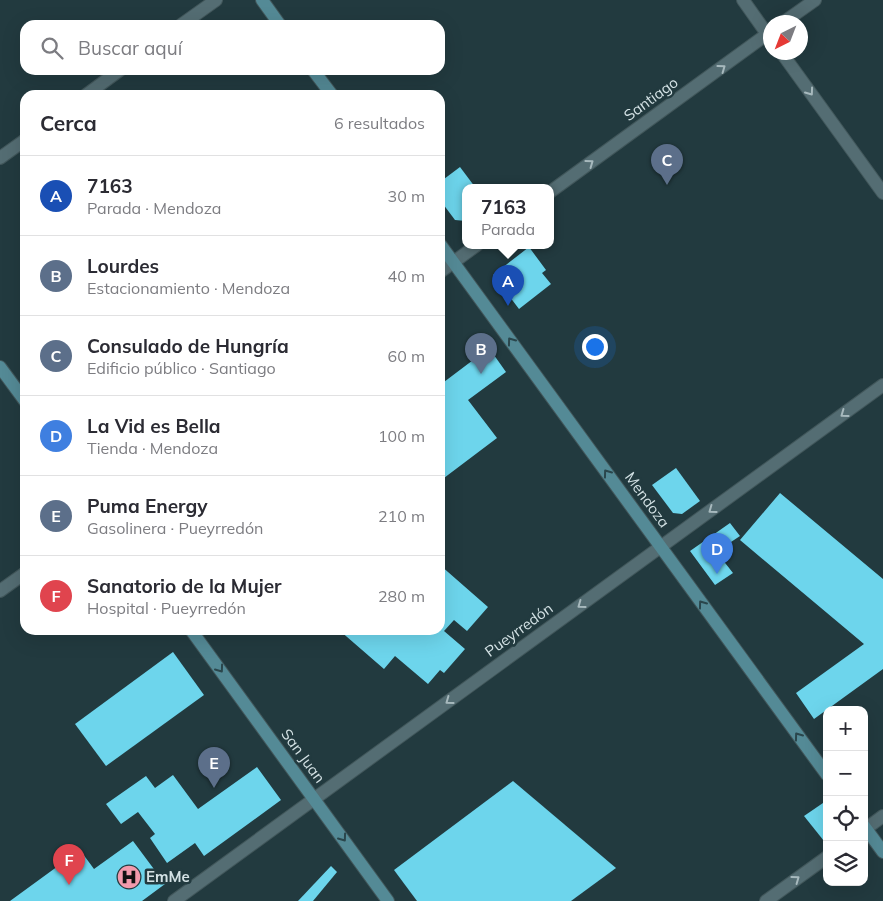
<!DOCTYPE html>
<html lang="es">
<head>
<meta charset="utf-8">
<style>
	body { margin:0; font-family:Mulish,sans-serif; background:#f2f2f3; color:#2b2b33 }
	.controls { position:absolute; right:15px; bottom:15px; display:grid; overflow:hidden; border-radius:10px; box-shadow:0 5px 20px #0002 }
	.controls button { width:45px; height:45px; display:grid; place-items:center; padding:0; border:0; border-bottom:1px solid #e1e1e2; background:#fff; color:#2b2b33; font:25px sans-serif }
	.compass { position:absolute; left:763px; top:15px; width:45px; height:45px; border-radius:50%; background:#fff; box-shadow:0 5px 20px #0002; rotate:222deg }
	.you { position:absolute; left:594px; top:346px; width:18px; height:18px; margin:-12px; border:4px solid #fff; border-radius:50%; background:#1a73e8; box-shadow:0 0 0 8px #1a73e833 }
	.badge { display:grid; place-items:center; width:32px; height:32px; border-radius:50%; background:#b45309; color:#fff; font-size:16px; font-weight:700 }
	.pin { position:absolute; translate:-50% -41px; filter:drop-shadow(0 1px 2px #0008) }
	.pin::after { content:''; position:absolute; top:26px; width:18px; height:15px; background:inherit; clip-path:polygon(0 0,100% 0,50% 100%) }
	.popup { position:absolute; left:462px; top:184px; width:92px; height:65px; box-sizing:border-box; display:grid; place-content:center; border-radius:10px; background:#fff; filter:drop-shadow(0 1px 4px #0005); font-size:16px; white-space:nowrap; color:#7c7c81 }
	.popup b { font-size:19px; color:#2b2b33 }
	.popup::after { content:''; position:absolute; left:50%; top:100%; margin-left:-10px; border:10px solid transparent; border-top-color:#fff }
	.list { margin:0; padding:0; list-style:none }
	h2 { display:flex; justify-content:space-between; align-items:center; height:65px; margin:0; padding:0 20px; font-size:21px }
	h2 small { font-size:16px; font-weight:400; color:#7c7c81 }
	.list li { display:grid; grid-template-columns:32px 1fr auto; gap:15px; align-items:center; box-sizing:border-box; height:80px; padding:0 20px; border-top:1px solid #e1e1e2 }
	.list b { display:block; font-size:19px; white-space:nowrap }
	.list p { margin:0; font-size:16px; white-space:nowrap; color:#7c7c81 }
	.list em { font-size:16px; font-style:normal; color:#7c7c81 }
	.icon { flex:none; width:28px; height:28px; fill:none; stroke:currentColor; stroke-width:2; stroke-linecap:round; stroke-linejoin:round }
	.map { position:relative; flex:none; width:883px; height:901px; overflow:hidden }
	.search { position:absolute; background:#fff; box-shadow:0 5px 20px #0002; left:20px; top:20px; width:425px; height:55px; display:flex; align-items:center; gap:12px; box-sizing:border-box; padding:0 18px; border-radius:15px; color:#7c7c81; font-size:19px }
	.panel { position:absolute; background:#fff; box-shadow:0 5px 20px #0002; left:20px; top:90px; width:425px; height:545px; border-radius:15px }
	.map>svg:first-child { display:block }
	.building { fill:#6dd5ec }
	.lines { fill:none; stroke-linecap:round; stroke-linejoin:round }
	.street-casing { stroke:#42575b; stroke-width:14 }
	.secondary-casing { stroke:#42575b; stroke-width:14 }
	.street { stroke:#546d73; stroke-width:12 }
	.secondary { stroke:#548a96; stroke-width:12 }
	.oneway { stroke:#a7b9bd }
	.oneway2 { stroke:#2a464c }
	.labels { text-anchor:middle; stroke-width:5; stroke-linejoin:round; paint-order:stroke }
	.street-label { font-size:15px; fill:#d4e2e5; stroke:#223a3f }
	.poi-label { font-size:15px; font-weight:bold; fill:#d4e2e5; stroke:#223a3f; text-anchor:start }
</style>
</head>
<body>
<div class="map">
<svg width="883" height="901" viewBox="0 0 883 901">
	<rect width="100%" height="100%" fill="#223a3f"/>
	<g class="building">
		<polygon points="460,167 475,187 466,187 466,221 455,220 440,200 440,182"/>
		<polygon points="529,247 546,270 542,273 551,284 519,309 493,275"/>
		<polygon points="489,348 506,372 468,400 497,438 440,481 440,385"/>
		<polygon points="676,468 700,501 682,514 673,513 652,485"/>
		<polygon points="780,493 883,579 883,669 814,719 796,693 864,644 740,540"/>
		<polygon points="730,523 740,536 728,544 733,551 722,559 733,573 715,585 690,551"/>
		<polygon points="440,565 488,607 467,631 454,620 444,631 465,649 444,673 440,670 428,684 395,656 384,669 339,630 440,630"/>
		<polygon points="173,652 204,695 106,766 75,724"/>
		<polygon points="257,767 281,800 204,856 195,843 167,863 150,838 155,834 138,812 121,824 106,804 146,776 155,788 173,775 198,809"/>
		<polygon points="513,781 616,868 571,901 417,901 394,870"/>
		<polygon points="823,803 827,808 827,839 824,841 804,816"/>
		<polygon points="133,841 165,884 142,901 10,901 80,850 94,869"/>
		<polygon points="331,866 337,872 313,901 298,901"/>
	</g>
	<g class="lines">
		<g class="street-casing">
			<g id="street">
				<polyline points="743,0 770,38"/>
				<polyline points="784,22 815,0"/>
				<polyline points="181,25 216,0"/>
				<polyline points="781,52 883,193"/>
				<polyline points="86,95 120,70"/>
				<polyline points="0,158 25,140"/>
				<polyline points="550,192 770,32"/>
				<polyline points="440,272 477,245"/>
				<polyline points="0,591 25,573"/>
				<polyline points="864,830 883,816"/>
				<polyline points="174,901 883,385"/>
				<polyline points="766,901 827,857"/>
			</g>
		</g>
		<g class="secondary-casing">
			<g id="secondary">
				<polyline points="262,0 280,25"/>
				<polyline points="313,70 332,95"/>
				<polyline points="440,244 827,775"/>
				<polyline points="0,367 25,401"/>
				<polyline points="191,630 388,901"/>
				<polyline points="864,826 883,852"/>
			</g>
		</g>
		<use href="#street" class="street"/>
		<use href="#secondary" class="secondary"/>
	</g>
	<defs><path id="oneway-chevron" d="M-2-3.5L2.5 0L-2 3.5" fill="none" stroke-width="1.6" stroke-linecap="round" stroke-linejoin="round" transform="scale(1.25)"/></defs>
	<g class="oneway">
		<use href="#oneway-chevron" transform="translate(722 68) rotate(-36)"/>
		<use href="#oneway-chevron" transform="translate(810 92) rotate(54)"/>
		<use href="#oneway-chevron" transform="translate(590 163) rotate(-36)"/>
		<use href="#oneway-chevron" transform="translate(844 414) rotate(144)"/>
		<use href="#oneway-chevron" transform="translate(712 510) rotate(144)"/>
		<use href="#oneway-chevron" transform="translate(581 605) rotate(144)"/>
		<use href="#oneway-chevron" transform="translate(449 701) rotate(144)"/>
		<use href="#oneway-chevron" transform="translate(796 879) rotate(-36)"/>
	</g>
	<g class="oneway2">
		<use href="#oneway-chevron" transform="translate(511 341) rotate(-126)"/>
		<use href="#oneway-chevron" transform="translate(607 473) rotate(-126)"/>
		<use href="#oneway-chevron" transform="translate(702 604) rotate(-126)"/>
		<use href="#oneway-chevron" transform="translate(220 669) rotate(54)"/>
		<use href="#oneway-chevron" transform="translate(798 736) rotate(-126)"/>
		<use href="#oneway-chevron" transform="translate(343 838) rotate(54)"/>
	</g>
	<defs>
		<g id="hospital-disc" transform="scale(1.25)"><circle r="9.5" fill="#f29aac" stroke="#223a3f"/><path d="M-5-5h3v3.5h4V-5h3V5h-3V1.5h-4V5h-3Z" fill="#111"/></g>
	</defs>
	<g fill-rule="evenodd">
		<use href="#hospital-disc" x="129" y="877"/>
	</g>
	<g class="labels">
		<g class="street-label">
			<text transform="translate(651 99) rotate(-36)" y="5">Santiago</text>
			<text transform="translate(647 500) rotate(54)" y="5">Mendoza</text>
			<text transform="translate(519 630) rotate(-36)" y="5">Pueyrredón</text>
			<text transform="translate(303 756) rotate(54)" y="5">San Juan</text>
		</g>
		<g class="poi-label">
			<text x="146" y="882">EmMe</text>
		</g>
	</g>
</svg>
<div class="controls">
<button>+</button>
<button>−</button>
<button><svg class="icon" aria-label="locate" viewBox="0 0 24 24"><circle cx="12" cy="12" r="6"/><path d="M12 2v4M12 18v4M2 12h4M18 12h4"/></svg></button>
<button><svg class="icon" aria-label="layers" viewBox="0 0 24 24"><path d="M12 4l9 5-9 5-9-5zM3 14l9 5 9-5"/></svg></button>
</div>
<svg class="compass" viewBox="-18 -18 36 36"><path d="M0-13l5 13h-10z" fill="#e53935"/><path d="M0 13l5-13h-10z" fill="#7c7c81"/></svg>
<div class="you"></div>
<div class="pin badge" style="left:508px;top:306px;background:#1a4fb4">A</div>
<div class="popup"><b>7163</b>Parada</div>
<div class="pin badge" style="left:481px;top:374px;background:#5c6f8a">B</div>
<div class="pin badge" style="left:667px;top:185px;background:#5c6f8a">C</div>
<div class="pin badge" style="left:717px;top:574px;background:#3f7fe0">D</div>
<div class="pin badge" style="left:214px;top:788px;background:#5c6f8a">E</div>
<div class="pin badge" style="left:69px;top:885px;background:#e0444e">F</div>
<div class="search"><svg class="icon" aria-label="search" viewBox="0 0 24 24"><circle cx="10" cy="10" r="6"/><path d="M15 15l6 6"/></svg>Buscar aquí</div>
<section class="panel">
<h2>Cerca<small>6 resultados</small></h2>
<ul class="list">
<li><span class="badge" style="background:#1a4fb4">A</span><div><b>7163</b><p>Parada · Mendoza</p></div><em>30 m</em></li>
<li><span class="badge" style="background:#5c6f8a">B</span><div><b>Lourdes</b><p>Estacionamiento · Mendoza</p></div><em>40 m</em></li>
<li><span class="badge" style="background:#5c6f8a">C</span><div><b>Consulado de Hungría</b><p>Edificio público · Santiago</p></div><em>60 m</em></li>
<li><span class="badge" style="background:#3f7fe0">D</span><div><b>La Vid es Bella</b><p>Tienda · Mendoza</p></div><em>100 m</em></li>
<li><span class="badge" style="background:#5c6f8a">E</span><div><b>Puma Energy</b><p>Gasolinera · Pueyrredón</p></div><em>210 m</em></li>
<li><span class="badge" style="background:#e0444e">F</span><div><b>Sanatorio de la Mujer</b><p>Hospital · Pueyrredón</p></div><em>280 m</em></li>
</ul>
</section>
</div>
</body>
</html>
